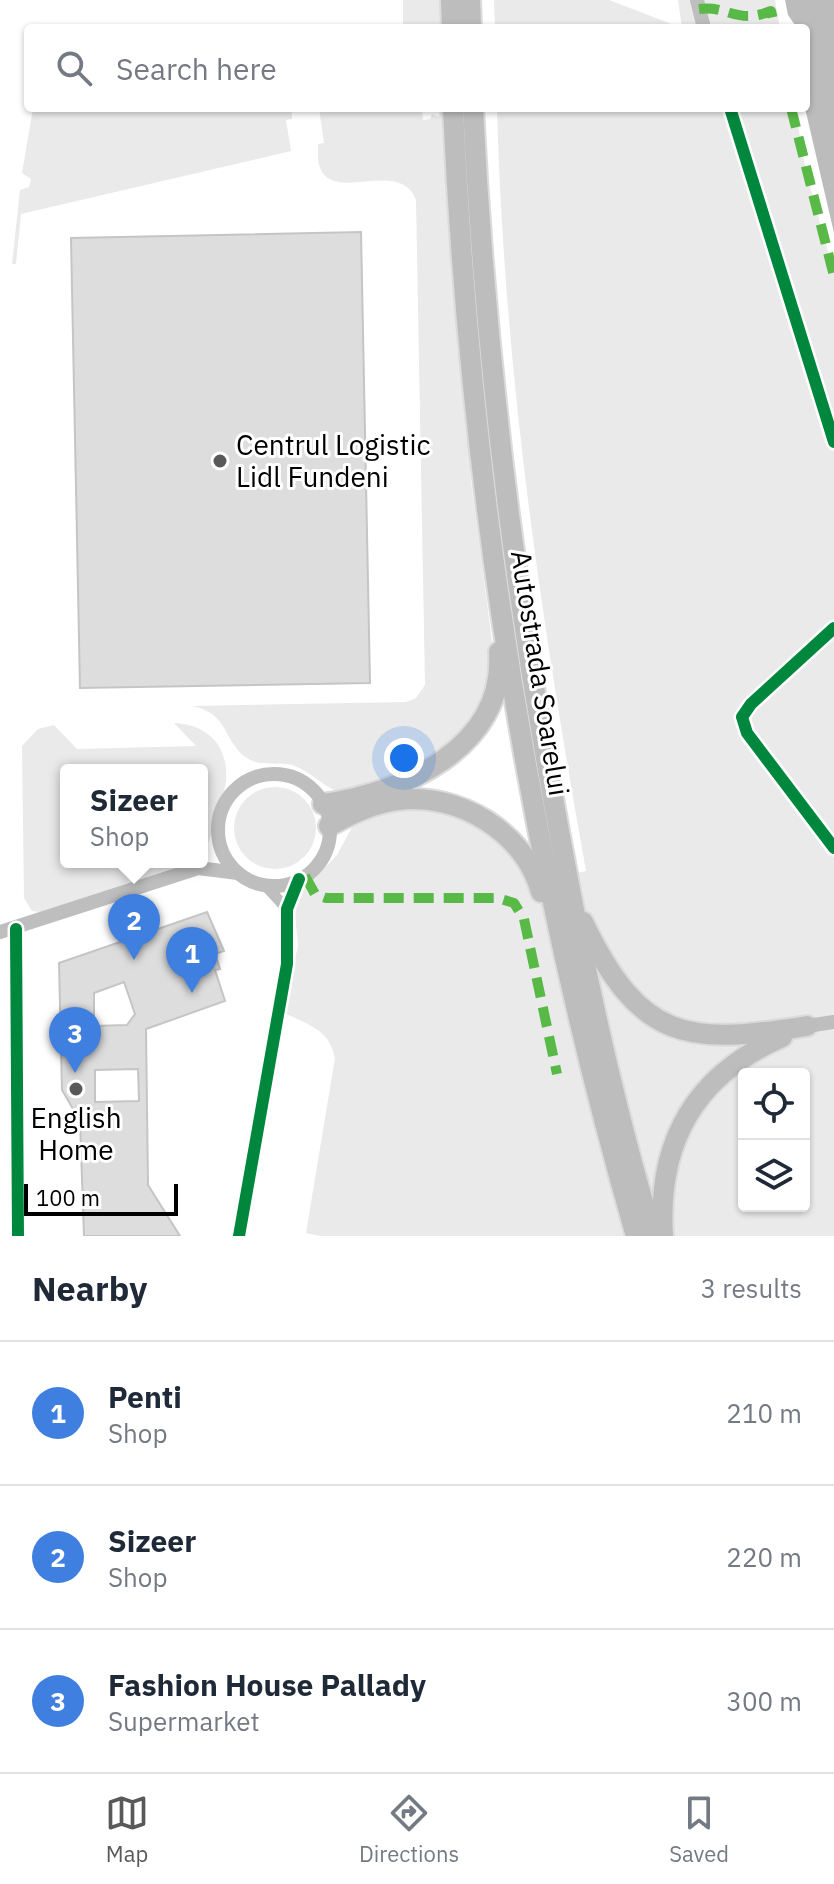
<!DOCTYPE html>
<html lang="en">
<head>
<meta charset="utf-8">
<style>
	body { margin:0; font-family:"IBM Plex Sans",sans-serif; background:#f6f6f7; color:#1f2937 }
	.controls { position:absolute; right:24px; bottom:24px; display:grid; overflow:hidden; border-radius:8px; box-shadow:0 2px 6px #0004 }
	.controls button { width:72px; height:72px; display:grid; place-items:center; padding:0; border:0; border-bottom:2px solid #e0e1e3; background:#fff; color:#1f2937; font:40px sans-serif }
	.scale { position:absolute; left:24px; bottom:20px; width:154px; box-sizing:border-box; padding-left:8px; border:4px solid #000; border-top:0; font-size:22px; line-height:28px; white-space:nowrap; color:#000; -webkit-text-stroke:6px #fff; paint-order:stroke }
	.you { position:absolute; left:404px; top:758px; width:28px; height:28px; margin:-20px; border:6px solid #fff; border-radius:50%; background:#1a73e8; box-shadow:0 0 0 12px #1a73e833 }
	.badge { display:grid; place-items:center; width:52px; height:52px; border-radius:50%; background:#595959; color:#fff; font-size:26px; font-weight:700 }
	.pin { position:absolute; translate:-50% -66px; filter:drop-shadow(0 2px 4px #0008) }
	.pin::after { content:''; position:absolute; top:42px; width:28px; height:24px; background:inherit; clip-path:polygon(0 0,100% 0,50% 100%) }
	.popup { position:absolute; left:60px; top:764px; width:148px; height:104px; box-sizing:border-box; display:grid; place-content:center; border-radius:8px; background:#fff; filter:drop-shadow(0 2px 6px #0005); font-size:26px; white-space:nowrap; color:#747a83 }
	.popup b { font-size:30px; color:#1f2937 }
	.popup::after { content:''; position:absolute; left:50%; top:100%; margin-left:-16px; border:16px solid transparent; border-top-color:#fff }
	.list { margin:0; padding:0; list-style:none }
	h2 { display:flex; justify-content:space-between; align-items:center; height:104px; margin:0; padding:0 32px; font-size:34px }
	h2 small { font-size:26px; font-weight:400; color:#747a83 }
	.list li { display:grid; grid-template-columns:52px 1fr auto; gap:24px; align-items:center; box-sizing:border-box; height:144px; padding:0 32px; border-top:2px solid #e0e1e3 }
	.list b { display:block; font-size:30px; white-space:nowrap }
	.list p { margin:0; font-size:26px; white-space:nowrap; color:#747a83 }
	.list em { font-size:26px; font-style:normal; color:#747a83 }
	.icon { flex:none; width:44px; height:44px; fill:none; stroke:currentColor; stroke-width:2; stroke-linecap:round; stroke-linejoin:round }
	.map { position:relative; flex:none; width:834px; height:1236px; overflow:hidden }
	.search { position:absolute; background:#fff; box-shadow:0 2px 6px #0004; left:24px; right:24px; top:24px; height:88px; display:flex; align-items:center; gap:20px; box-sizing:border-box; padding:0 28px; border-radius:8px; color:#747a83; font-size:30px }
	.sheet { height:536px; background:#fff }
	nav { display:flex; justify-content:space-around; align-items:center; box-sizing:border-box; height:112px; border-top:2px solid #e0e1e3; background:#fff; font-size:22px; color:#747a83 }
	nav a { display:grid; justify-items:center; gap:4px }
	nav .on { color:#595959 }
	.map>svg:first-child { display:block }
	.green { fill:#eaeaea; fill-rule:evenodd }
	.water { fill:#bcbcbc }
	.building { fill:#ddd; stroke:#c5c5c5; stroke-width:2; fill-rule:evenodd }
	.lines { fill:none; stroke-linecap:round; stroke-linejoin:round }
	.motorway-casing { stroke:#dbdbdb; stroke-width:24 }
	.minor { stroke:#bebebe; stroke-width:11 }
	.tertiary { stroke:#bebebe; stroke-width:14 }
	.motorway { stroke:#bdbdbd; stroke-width:20 }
	.quiet { stroke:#58b947; stroke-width:10; stroke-dasharray:20 10; stroke-linecap:butt }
	.cycleway-casing { stroke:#fff; stroke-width:17 }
	.cycleway { stroke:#00873e; stroke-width:12 }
	.poi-dot { fill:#595959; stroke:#fff; stroke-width:3 }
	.labels { text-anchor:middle; stroke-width:6; stroke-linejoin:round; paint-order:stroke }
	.poi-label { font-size:28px; fill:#000; stroke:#fff; text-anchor:start }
	.street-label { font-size:28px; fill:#000; stroke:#fff }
</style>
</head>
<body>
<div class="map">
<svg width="834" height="1236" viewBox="0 0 834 1236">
	<rect width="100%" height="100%" fill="#fff"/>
	<g class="green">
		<polygon points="403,0 445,0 446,28 403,28"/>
		<polygon points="494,0 609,0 682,28 678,0 775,0 780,28 495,28"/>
		<polygon points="33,108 292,108 292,119 286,120 291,151 21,214 16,264 12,264 20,190 29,187 31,179 22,173"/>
		<path d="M319,108H431L422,110L423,120L430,119L432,114L439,117L440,108H448L471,481L495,664L487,697L459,742L408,774L340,792C322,787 310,770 292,765C276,761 259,768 244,756C222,737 229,715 193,706L406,702L416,698L425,685L416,200C400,158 337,202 321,170C317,163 318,152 318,144L324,143Z"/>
		<path d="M497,108H795L806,171L834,274V1236H320L306,1233L335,1058C329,1029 309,1025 284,1013L298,945L294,905L298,895L337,855L356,820C373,816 394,806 411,806C463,806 505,841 533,882L586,871C540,615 504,368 497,108ZM744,1074H804V1206H744Z"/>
		<path d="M174,723C207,724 229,746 226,781C225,793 219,801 216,812C212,828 212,840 202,854V770H66V862H192L40,912L32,911L24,898L22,746L38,729L54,725L77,749L196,746Z"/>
		<circle cx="275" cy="828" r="41"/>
	</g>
	<polygon class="water" points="785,0 834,0 834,233 805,108 806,28 797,28 788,15"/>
	<g class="building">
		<polygon points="361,232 370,683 80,688 71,238"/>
		<path d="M207,912L224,951L215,954L220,969L215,970L225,1001L146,1029L148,1185L180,1236H84L80,1121L62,1090L59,963ZM124,982L135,1014L127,1025L94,1026V993ZM138,1069L139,1101L95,1102V1070Z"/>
	</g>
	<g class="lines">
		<g class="motorway-casing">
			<g id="motorway">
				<polyline points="451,0 452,28"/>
				<polyline points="470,0 471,28"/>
				<path d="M453,108C470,490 530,868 636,1236"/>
				<path d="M473,108C484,335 510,558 550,781C577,934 608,1087 653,1236"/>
				<path d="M323,804C402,793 506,748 499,652"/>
				<path d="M329,826C351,814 373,803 398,800C458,792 525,832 541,892"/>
				<path d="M583,922C640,1040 685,1046 807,1026"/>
				<path d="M663,1236C657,1142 695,1075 782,1037"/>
			</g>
		</g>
		<g class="minor">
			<polyline points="265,885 287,909"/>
			<polyline points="239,1236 287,964 287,909 299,879"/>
		</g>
		<g class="tertiary">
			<polyline points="697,0 704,28"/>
			<polyline points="730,108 834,442"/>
			<polyline points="834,628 751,704 742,717 747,733 834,848"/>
			<circle cx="274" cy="830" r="56"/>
			<polyline points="16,929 18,1236"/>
			<polyline points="0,932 198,868 238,873"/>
			<polyline points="807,1026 834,1022"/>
		</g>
		<use href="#motorway" class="motorway"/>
		<g class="quiet">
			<path d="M699,9C729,5 736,25 771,11L775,28"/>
			<polyline points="791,108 834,276"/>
			<polyline points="305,876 315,894 326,898 498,898 514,903 524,919 557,1074"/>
		</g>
		<g class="cycleway-casing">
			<g id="cycleway">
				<polyline points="730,108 834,442"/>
				<polyline points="834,628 751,704 742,717 747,733 834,848"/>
				<polyline points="16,929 18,1236"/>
				<polyline points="239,1236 287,964 287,909 299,879"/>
			</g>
		</g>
		<use href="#cycleway" class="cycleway"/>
	</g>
	<g class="poi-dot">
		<circle cx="220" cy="461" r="8"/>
		<circle cx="76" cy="1089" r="8"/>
	</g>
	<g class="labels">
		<g class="poi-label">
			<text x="236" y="455">Centrul Logistic<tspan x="236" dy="32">Lidl Fundeni</tspan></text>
			<text x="76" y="1128" text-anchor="middle">English<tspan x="76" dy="32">Home</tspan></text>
		</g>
		<g class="street-label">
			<text transform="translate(540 673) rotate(81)" y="10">Autostrada Soarelui</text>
		</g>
	</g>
</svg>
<div class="controls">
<button><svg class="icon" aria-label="locate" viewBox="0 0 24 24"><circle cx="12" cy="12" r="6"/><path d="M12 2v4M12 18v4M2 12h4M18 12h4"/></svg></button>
<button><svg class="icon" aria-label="layers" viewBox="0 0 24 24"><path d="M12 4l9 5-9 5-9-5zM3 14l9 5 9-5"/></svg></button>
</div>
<div class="scale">100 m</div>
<div class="you"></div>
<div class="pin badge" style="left:192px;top:993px;background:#3f7fe0">1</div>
<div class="pin badge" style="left:134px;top:960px;background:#3f7fe0">2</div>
<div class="popup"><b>Sizeer</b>Shop</div>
<div class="pin badge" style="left:75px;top:1073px;background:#3f7fe0">3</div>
<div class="search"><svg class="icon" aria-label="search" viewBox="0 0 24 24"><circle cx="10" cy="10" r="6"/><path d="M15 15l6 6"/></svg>Search here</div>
</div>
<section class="sheet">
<h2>Nearby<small>3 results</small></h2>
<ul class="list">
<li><span class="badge" style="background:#3f7fe0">1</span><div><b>Penti</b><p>Shop</p></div><em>210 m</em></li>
<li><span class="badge" style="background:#3f7fe0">2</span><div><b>Sizeer</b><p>Shop</p></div><em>220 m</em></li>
<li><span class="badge" style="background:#3f7fe0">3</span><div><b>Fashion House Pallady</b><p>Supermarket</p></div><em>300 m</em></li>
</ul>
</section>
<nav>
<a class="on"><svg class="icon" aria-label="map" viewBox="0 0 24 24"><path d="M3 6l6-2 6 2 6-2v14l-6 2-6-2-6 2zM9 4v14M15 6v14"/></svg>Map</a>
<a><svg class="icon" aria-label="directions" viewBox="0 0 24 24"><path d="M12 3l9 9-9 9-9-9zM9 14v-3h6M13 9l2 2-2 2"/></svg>Directions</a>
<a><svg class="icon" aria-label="saved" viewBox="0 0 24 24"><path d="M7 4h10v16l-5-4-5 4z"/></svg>Saved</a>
</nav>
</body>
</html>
